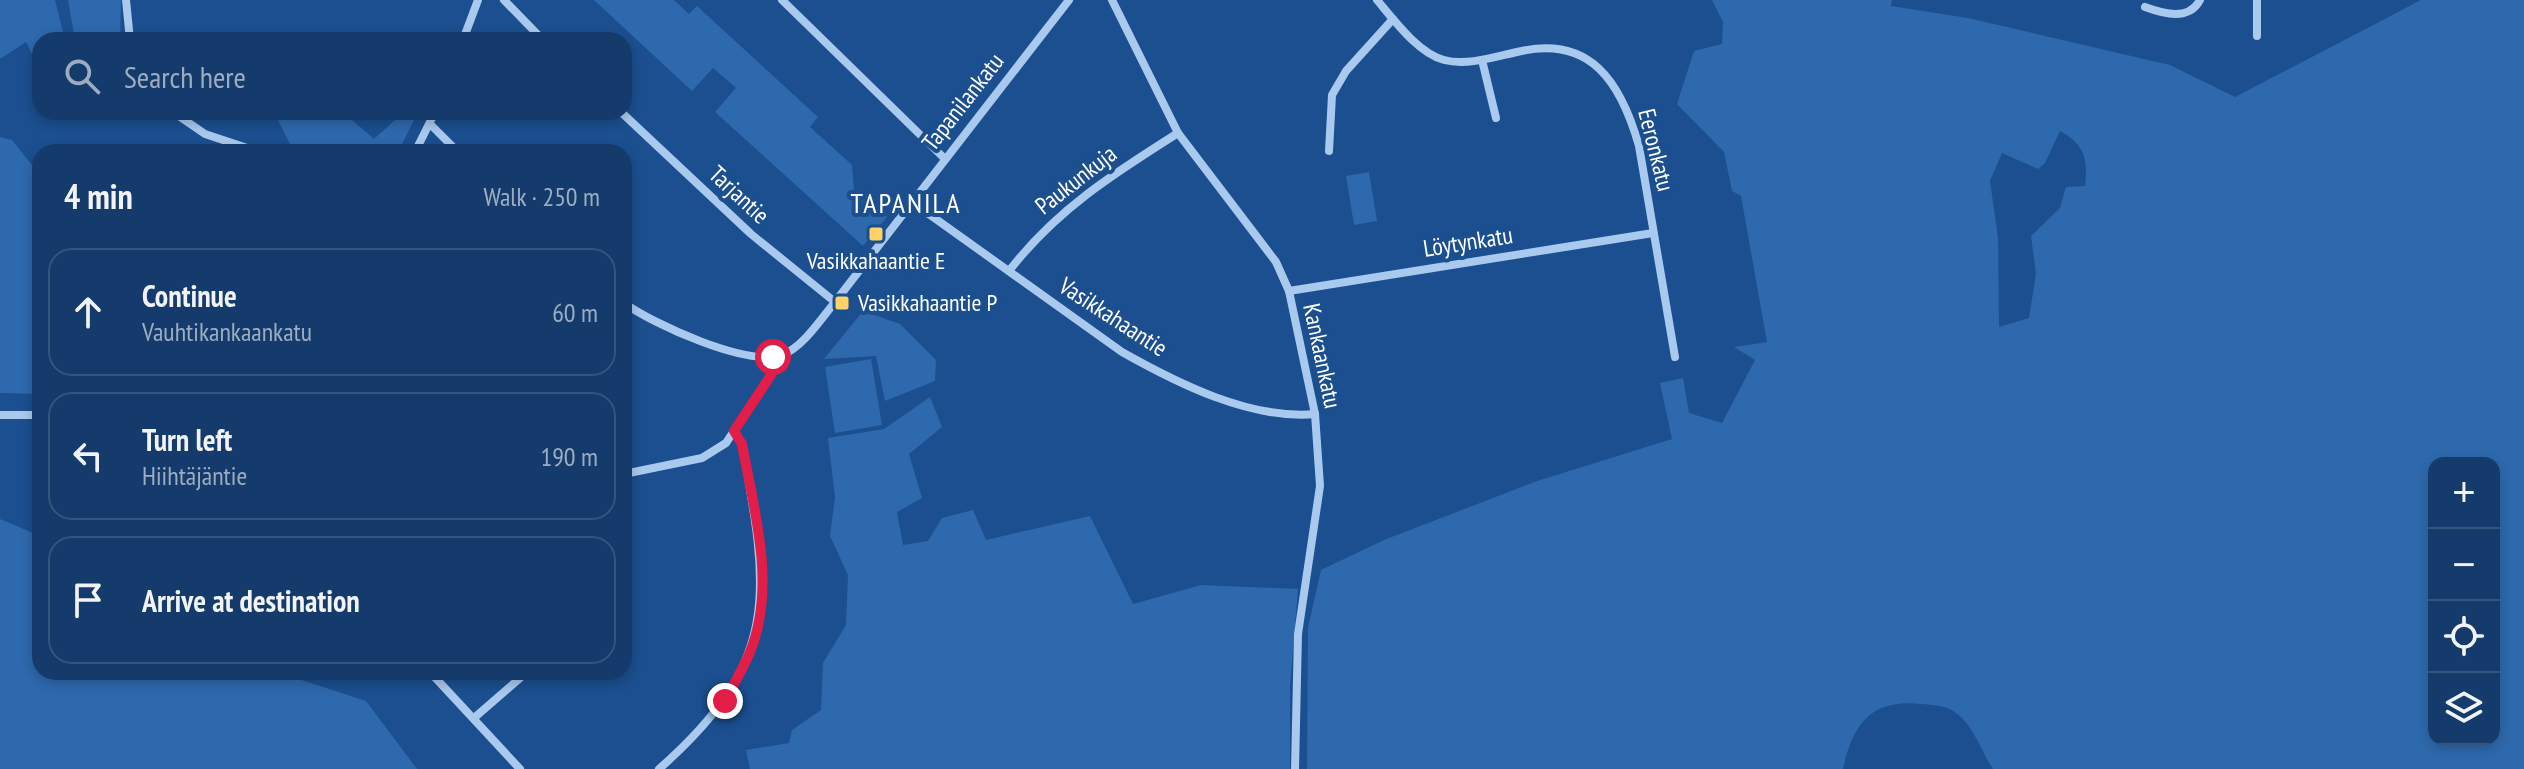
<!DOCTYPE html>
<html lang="en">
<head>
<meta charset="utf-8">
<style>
	body { margin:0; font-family:"PT Sans Narrow",sans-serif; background:#214673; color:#f1f3f6 }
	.controls { position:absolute; right:24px; bottom:24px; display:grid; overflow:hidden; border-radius:16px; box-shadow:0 4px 12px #0003 }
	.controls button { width:72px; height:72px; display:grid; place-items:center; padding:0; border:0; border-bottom:2px solid #33557e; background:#143b6b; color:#f1f3f6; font:40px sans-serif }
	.stop { position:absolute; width:24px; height:24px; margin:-18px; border:6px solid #e11d48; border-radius:50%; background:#fff }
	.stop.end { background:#e11d48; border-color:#fff; box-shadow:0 2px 8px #0008 }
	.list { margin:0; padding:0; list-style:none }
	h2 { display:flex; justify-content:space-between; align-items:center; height:104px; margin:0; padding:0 32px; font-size:34px }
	h2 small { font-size:26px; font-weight:400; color:#9dadc1 }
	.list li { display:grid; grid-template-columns:52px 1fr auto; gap:24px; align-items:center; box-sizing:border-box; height:128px; margin:0 16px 16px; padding:0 16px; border:2px solid #33557e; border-radius:24px }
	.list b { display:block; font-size:30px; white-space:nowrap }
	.list p { margin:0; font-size:26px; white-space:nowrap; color:#9dadc1 }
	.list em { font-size:26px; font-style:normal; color:#9dadc1 }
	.icon { flex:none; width:44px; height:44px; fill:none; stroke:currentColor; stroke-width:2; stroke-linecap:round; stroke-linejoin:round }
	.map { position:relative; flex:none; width:2524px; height:769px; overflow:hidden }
	.search { position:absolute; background:#143b6b; box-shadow:0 4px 12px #0003; left:32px; top:32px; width:600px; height:88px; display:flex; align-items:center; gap:20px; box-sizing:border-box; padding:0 28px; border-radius:24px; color:#9dadc1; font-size:30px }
	.panel { position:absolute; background:#143b6b; box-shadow:0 4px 12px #0003; left:32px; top:144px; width:600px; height:536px; border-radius:24px }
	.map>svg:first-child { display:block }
	.green { fill:#2e69ad; fill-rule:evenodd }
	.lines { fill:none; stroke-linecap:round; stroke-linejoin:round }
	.minor { stroke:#a9c9ee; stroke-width:8 }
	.route { stroke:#e11d48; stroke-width:10 }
	.poi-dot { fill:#ffd166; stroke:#1b4f8f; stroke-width:3 }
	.labels { text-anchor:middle; stroke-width:8; stroke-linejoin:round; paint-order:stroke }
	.street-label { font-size:24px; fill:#fff; stroke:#1b4f8f }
	.poi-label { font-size:24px; fill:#fff; stroke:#1b4f8f }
	.quarter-label { font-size:28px; letter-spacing:2px; fill:#fff; stroke:#1b4f8f }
</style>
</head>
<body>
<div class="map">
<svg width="2524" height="769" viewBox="0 0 2524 769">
	<rect width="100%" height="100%" fill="#1b4f8f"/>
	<g class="green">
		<polygon points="0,0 55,0 65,40 40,40 40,70 26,42 0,59"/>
		<polygon points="68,0 121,0 120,40 75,40"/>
		<polygon points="594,0 674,0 689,14 697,6 818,117 810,127 852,165 854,190 887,217 863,246 715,112 736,88 713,68 692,91"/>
		<path d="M1712,0H1892L1891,6L1968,18L2170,65L2235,97L2421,0H2524V769H1993C1981,751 1974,726 1956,713C1946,705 1933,705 1921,704C1871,699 1853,724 1843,769H1307L1308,628L1321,570L1384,540L1537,481L1672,439L1660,383L1683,378L1689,413L1722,423L1755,360L1734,347L1767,342L1741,196L1732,191L1724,152L1677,104L1694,51L1722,44L1723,22ZM2060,131C2085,145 2088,159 2085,186L2066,187L2060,208L2031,236L2036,274L2029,318L1999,327L1998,238L1990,181L2002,153L2038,169L2045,163ZM2434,463H2494V739H2434Z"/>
		<polygon points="274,112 343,112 374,139 404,112 414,120 398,152 279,152 292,148"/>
		<polygon points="0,137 12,140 40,175 40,394 0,393"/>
		<polygon points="1369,172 1377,221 1354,225 1346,176"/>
		<polygon points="863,311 900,324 936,360 935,381 885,401 876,356 824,359"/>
		<polygon points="871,359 882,425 835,433 825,367"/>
		<polygon points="930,397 942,427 909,454 922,498 897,512 903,545 928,541 942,518 973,510 986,540 1090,516 1133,604 1201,585 1298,589 1290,686 1290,769 750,769 746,750 789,743 792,730 821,710 823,663 846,625 848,575 830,536 835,497 828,438 884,429"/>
		<polygon points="0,519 40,536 40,672 277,672 366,701 417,769 0,769"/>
	</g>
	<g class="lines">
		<g class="minor">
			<polyline points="126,0 130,40"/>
			<polyline points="504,0 543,40"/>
			<polyline points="782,0 944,158"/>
			<polyline points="1112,0 1178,133 1276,262 1289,291 1315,414 1320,486 1298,634 1295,769"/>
			<path d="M1377,0C1394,20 1418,53 1444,60C1467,66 1494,57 1517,52C1591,34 1621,83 1639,146L1675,357"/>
			<polyline points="2257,0 2257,36"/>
			<path d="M2145,7C2164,14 2189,21 2200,0"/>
			<polyline points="463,40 478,0"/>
			<polyline points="1482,60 1496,118"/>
			<polyline points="173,112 205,134 259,152"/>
			<polyline points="621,112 751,234 835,302"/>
			<polyline points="430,124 458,152"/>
			<polyline points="1329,151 1332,95 1346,71 1393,19"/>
			<polyline points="415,152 435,112"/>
			<path d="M912,202L1122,352C1177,383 1250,420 1315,414"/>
			<path d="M1009,271C1056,210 1113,174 1178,133"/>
			<polyline points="1289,291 1653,233"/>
			<path d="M624,303C653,324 747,367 782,355C803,347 821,319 835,302L1069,0"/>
			<polyline points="0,415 40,415"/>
			<polyline points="36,416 40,446"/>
			<polyline points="624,474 702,458 726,443 771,375 773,357"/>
			<polyline points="430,672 520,769"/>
			<polyline points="474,718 527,672"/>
			<path d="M659,769C782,661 769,592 742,444L734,431"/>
		</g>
	</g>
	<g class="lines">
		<path class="route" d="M725,701C733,685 743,669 750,652C777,586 754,510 742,444L734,431L771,375L773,357"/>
	</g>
	<g class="poi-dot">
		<rect x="868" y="226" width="16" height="16" rx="4"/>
		<rect x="834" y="295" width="16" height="16" rx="4"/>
	</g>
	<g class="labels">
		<g class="street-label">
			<text transform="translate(963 102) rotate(-52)" y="8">Tapanilankatu</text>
			<text transform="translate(1656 150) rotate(76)" y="8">Eeronkatu</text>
			<text transform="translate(1076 180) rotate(-38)" y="8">Paukunkuja</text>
			<text transform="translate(739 195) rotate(43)" y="8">Tarjantie</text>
			<text transform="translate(1468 242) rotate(-9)" y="8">Löytynkatu</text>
			<text transform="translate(1113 317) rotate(33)" y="8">Vasikkahaantie</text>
			<text transform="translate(1322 356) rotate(78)" y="8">Kankaankatu</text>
		</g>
		<g class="poi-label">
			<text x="876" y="269">Vasikkahaantie E</text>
			<text x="858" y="311" text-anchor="start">Vasikkahaantie P</text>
		</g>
		<g class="quarter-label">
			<text x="906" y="213">TAPANILA</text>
		</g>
	</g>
</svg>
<div class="controls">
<button>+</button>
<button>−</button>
<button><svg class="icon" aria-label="locate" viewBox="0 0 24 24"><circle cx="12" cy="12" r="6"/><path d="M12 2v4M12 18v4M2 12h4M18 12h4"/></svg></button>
<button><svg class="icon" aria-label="layers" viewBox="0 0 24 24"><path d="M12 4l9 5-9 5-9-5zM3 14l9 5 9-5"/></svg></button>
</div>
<div class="stop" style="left:773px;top:357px"></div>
<div class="stop end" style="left:725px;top:701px"></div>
<div class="search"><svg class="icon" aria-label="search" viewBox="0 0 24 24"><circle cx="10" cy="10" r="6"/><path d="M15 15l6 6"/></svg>Search here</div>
<section class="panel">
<h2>4 min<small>Walk · 250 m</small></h2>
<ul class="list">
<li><svg class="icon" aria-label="ahead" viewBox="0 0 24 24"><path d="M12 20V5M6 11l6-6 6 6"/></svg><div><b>Continue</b><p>Vauhtikankaankatu</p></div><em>60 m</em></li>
<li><svg class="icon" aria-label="left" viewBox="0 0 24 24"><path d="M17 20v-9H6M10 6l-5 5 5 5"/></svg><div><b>Turn left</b><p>Hiihtäjäntie</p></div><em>190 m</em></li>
<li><svg class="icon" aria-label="arrive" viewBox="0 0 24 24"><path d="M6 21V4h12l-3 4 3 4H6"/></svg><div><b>Arrive at destination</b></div></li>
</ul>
</section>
</div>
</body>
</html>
